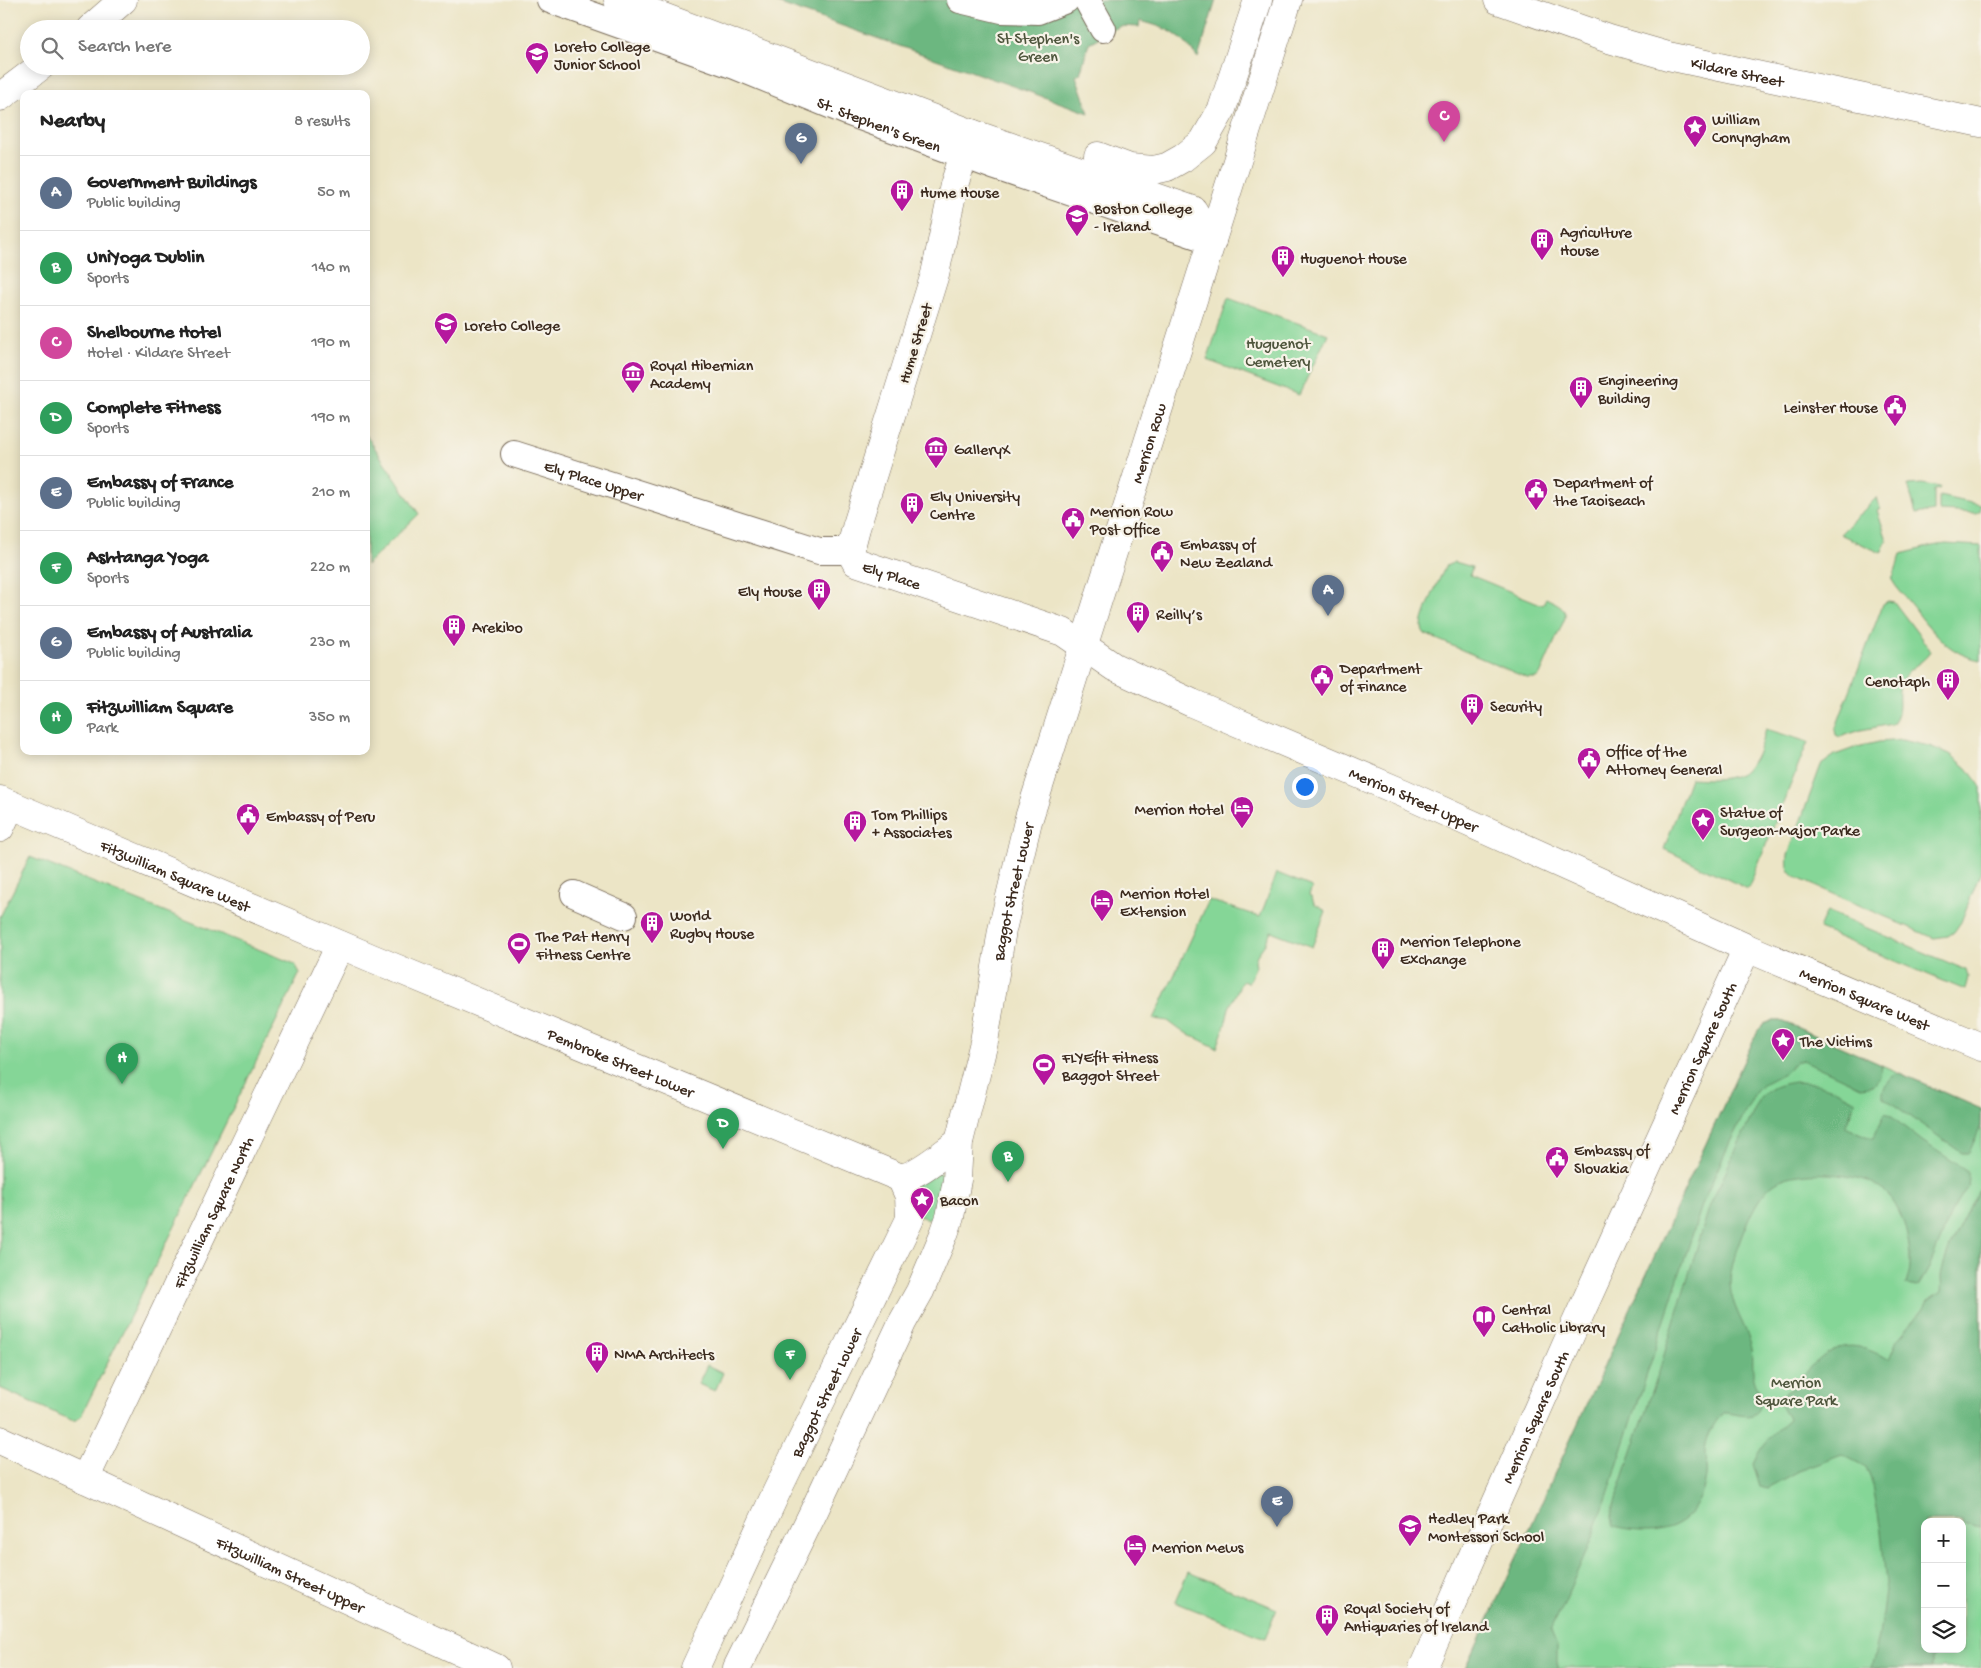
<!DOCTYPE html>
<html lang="en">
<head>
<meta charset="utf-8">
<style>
	body { margin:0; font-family:"Gochi Hand",sans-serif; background:#f6f6f6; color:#222 }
	.controls { position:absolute; right:15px; bottom:15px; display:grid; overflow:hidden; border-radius:10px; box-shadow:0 2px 12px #0003 }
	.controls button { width:45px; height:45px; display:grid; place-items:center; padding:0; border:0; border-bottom:1px solid #e0e0e0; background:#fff; color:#222; font:25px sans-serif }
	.you { position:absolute; left:1304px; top:786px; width:18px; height:18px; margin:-12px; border:4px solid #fff; border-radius:50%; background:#1a73e8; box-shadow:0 0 0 8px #1a73e833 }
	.badge { display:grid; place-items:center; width:32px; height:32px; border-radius:50%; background:#b5179e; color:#fff; font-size:16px; font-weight:700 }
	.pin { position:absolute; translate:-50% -41px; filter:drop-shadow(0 1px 2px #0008) }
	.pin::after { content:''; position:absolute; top:26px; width:18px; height:15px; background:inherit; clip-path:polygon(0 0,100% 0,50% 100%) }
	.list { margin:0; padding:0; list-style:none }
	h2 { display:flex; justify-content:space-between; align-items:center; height:65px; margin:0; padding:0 20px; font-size:21px }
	h2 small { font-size:16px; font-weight:400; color:#767676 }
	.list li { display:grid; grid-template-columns:32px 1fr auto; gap:15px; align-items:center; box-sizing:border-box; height:75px; padding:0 20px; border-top:1px solid #e0e0e0 }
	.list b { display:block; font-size:19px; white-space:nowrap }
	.list p { margin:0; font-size:16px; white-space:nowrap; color:#767676 }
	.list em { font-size:16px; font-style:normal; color:#767676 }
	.icon { flex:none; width:28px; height:28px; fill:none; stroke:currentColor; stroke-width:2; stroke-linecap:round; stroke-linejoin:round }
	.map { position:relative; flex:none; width:1981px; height:1668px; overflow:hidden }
	.search { position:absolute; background:#fff; box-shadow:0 2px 12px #0003; left:20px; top:20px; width:350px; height:55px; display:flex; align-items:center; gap:12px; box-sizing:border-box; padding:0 18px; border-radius:28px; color:#767676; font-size:19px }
	.panel { position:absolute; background:#fff; box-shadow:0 2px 12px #0003; left:20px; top:90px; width:350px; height:665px; border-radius:10px }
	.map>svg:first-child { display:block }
	.green { fill:#85d697; stroke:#60805a; fill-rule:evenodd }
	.forest { fill:#6cb780; stroke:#54704f }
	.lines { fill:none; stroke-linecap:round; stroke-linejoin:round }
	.street-casing { stroke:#796b59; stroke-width:28 }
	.secondary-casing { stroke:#796b59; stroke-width:29 }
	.street { stroke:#fff; stroke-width:26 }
	.secondary { stroke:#fff; stroke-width:28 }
	.labels { text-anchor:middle; stroke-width:4.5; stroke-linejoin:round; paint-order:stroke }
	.park-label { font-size:16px; fill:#4e553c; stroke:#f7f3e8 }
	.poi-label { font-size:16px; fill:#3b2a1e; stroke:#f7f3e8; text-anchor:start }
	.street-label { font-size:16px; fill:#3b2a1e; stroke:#f7f3e8 }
</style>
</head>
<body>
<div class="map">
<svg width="1981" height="1668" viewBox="0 0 1981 1668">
	<rect width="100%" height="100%" fill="#f7f3e8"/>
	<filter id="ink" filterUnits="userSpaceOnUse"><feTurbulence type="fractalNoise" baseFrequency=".02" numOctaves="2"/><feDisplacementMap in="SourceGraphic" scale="10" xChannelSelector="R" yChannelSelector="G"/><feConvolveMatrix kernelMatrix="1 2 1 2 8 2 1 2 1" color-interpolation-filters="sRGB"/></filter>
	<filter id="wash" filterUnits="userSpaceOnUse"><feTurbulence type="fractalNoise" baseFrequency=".0096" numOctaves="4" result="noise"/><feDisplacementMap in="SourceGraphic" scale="20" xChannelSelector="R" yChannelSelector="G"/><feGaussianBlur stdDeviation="1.12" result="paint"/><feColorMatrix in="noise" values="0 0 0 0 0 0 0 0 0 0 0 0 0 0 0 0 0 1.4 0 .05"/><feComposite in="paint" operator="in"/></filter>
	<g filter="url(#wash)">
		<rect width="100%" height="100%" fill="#ece5c6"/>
		<g class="green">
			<polygon points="1228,298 1328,334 1299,395 1207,360"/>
			<polygon points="366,435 419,514 366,565"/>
			<polygon points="1922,484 1940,487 1939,489 1934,490 1934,511 1916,514 1908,485"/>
			<polygon points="1939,496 1981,505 1980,511 1976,513 1939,511"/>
			<polygon points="1877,497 1880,508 1877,510 1887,540 1881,553 1840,534"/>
			<path d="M1946,544L1981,546V660C1947,655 1929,627 1909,602C1904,595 1896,588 1892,580L1901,554L1932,546Z"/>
			<path d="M1455,562L1472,567L1470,575L1543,605L1546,598C1555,603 1567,606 1565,618L1540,675L1536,678H1527L1425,634C1423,631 1422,630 1422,627C1422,615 1440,577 1446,566Z"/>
			<path d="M1888,601L1894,602L1928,647L1930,652C1923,664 1909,666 1902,680C1894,696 1905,709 1892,724L1861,730L1840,737L1836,735L1835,730L1883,604Z"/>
			<path d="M1766,729L1808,742L1748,889L1664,849L1690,778C1711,779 1738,783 1753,762C1759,754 1762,739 1766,729Z"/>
			<path d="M1902,740L1929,746L1950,754L1967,768L1981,787V871L1961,922L1954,932L1948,936L1934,938L1795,877C1787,870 1787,865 1788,855L1821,765L1835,755L1857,747L1879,742Z"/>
			<polygon points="30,857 295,964 300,973 81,1416 76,1420 71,1420 0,1388 0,917"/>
			<polygon points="1277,873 1312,887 1309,896 1312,898 1314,904 1326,911 1312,947 1271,931 1265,944 1257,955 1255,961 1256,966 1248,983 1242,981 1229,1008 1226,1022 1217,1048 1180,1030 1168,1021 1154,1019 1209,900 1260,917"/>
			<polygon points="1827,911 1966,970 1968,977 1965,990 1819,929"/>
			<path d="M1772,1021H1781L1789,1024L1981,1109V1668H1466L1758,1030L1764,1024ZM1925,1522H1962V1649H1925Z"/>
			<polygon points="938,1172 941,1174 943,1180 932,1216 929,1219 918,1216 915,1183"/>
			<polygon points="707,1365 723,1373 715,1391 698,1384"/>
			<polygon points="1188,1572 1277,1609 1265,1638 1175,1602"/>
		</g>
		<g class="forest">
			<path d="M769,0H1216L1198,58C1178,33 1171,29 1140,21L1139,27L1120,26L1089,43L1080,74L1076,76L1089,113Z"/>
			<polygon points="1772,1021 1781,1021 1789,1024 1882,1065 1880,1076 1875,1085 1861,1087 1803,1060 1795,1062 1786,1072 1763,1084 1755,1093 1731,1140 1703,1202 1606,1500 1590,1543 1551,1631 1557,1645 1557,1663 1559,1668 1466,1668 1758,1030 1764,1024"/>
			<path d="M1897,1072L1981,1109V1125L1969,1153H1962L1883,1097C1882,1088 1889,1077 1897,1072Z"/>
			<path d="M1795,1082L1814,1083L1836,1090L1856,1101L1845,1127L1873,1139L1885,1113L1888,1114L1922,1141L1966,1170L1969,1177L1968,1186L1952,1211L1929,1268L1918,1287L1906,1285C1907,1279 1910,1272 1910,1266C1911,1236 1899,1191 1867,1181C1843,1173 1793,1168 1772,1185C1758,1197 1751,1214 1744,1230C1738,1245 1730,1268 1730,1284C1731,1305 1744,1323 1750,1341C1755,1353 1751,1367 1754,1378C1756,1386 1761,1392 1761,1400C1761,1403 1760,1408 1758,1411C1750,1421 1734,1412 1723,1413C1713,1424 1705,1438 1705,1454C1705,1461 1707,1469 1706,1477C1697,1528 1660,1538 1614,1527L1612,1516L1615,1502L1660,1368L1710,1205L1760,1098C1771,1087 1780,1084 1795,1082Z"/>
			<path d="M1981,1187V1529L1962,1525V1522H1925L1923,1583L1925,1589V1649H1937L1932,1660V1668H1871L1879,1636L1886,1583L1881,1531L1873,1485L1866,1467L1843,1455L1799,1471L1768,1488L1760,1486L1753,1463C1762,1444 1773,1433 1789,1420L1780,1403L1786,1392C1800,1386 1797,1381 1806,1371C1810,1366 1817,1362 1821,1358C1846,1338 1863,1347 1889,1359L1897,1340L1923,1310L1928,1301L1941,1292C1942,1286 1941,1282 1941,1276C1945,1251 1967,1209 1981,1187Z"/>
		</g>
	</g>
	<g filter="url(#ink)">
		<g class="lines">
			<g class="street-casing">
				<g id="street">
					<path id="s1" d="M550,0L735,66L847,112L996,167L1212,241"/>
					<polyline points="960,0 1002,10 1038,11 1066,0"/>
					<polyline points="1087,0 1103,29"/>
					<path id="s2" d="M514,454L819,551H850"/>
					<polyline points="574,894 624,916"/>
				</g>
			</g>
			<g class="secondary-casing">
				<g id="secondary">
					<polyline points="618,0 971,133 1193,210 1212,241"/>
					<path id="s3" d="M1498,0L1609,39L1668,56L1981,123"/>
					<polyline points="90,29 123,0"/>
					<polyline points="0,97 41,66"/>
					<path id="s4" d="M971,133L954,185L935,274L856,528L850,551L856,562L1063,632L1114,667L1192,703L1403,793L1747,948L1981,1047"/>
					<polyline points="1098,156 1130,168 1154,170 1167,167 1183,158 1203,142 1222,109 1258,0"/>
					<path id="s5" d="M0,800L374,959L901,1178"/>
					<polyline points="0,828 11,805"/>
					<path d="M901,1178C919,1175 943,1153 959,1142"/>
					<path id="s6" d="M0,1440L496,1668"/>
					<path id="s7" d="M85,1479L340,945"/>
					<path id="s8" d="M695,1668L776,1493L910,1219L909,1196L901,1178"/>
					<path id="s9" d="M737,1668L814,1511L902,1323L920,1291L944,1234L950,1217L957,1180L959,1142L984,1042L1002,930L1028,821L1288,0"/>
					<path id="s10" d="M1423,1668L1574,1327L1747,948"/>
				</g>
			</g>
			<use href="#street" class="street"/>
			<use href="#secondary" class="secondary"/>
		</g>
	</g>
	<defs>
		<g id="school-pin" transform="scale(1.25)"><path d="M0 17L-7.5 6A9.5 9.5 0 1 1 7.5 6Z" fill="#b5179e" stroke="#f7f3e8"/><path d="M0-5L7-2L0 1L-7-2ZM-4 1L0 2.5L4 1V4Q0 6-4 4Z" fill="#fff"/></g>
		<g id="sight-pin" transform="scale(1.25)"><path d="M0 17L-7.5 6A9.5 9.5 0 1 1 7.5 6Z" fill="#b5179e" stroke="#f7f3e8"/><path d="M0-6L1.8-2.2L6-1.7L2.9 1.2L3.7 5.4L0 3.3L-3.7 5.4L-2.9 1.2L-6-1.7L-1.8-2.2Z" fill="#fff"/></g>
		<g id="building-pin" transform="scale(1.25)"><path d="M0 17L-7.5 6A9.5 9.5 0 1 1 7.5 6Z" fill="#b5179e" stroke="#f7f3e8"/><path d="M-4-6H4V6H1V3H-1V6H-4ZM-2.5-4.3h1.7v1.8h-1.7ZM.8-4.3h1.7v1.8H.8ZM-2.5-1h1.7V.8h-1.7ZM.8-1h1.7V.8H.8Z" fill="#fff"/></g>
		<g id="university-pin" transform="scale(1.25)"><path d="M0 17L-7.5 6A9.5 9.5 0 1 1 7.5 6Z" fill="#b5179e" stroke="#f7f3e8"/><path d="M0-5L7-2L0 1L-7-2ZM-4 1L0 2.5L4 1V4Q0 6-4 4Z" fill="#fff"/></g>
		<g id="museum-pin" transform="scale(1.25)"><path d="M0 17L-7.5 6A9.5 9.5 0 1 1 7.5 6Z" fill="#b5179e" stroke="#f7f3e8"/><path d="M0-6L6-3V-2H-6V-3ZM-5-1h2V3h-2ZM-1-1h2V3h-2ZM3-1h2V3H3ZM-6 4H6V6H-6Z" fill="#fff"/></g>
		<g id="civic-pin" transform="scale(1.25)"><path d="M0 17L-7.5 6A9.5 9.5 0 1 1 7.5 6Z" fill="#b5179e" stroke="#f7f3e8"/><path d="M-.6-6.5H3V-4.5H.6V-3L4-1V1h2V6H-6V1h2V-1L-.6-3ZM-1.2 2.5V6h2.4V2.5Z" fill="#fff"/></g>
		<g id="hotel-pin" transform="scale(1.25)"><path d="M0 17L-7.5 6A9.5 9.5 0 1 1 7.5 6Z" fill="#b5179e" stroke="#f7f3e8"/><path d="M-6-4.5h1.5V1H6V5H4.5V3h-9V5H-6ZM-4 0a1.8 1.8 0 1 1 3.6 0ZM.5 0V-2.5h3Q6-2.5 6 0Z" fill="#fff"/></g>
		<g id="stadium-pin" transform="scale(1.25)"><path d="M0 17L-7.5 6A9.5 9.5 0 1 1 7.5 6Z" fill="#b5179e" stroke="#f7f3e8"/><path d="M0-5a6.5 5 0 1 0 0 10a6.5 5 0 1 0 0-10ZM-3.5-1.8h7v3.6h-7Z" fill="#fff"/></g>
		<g id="library-pin" transform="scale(1.25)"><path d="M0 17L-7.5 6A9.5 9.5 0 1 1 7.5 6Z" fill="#b5179e" stroke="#f7f3e8"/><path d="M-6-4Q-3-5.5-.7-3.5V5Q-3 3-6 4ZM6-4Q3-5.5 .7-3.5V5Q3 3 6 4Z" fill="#fff"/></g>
	</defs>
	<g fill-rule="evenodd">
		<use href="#school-pin" x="537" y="54"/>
		<use href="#sight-pin" x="1695" y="127"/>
		<use href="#building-pin" x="902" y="191"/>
		<use href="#university-pin" x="1077" y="216"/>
		<use href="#building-pin" x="1542" y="240"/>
		<use href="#building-pin" x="1283" y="257"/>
		<use href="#school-pin" x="446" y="324"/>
		<use href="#museum-pin" x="633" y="373"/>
		<use href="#building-pin" x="1581" y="388"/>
		<use href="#civic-pin" x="1895" y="406"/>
		<use href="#museum-pin" x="936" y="448"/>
		<use href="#civic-pin" x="1536" y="490"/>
		<use href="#building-pin" x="912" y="504"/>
		<use href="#civic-pin" x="1073" y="519"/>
		<use href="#civic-pin" x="1162" y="552"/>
		<use href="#building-pin" x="819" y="590"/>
		<use href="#building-pin" x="1138" y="613"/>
		<use href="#building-pin" x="454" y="626"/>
		<use href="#civic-pin" x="1322" y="676"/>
		<use href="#building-pin" x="1948" y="680"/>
		<use href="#building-pin" x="1472" y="705"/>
		<use href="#civic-pin" x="1589" y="759"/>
		<use href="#hotel-pin" x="1242" y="808"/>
		<use href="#civic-pin" x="248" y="815"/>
		<use href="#sight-pin" x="1703" y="820"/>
		<use href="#building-pin" x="855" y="822"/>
		<use href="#hotel-pin" x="1102" y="901"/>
		<use href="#building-pin" x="652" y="923"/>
		<use href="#stadium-pin" x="519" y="944"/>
		<use href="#building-pin" x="1383" y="949"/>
		<use href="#sight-pin" x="1783" y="1040"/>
		<use href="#stadium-pin" x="1044" y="1065"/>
		<use href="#civic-pin" x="1557" y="1158"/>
		<use href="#sight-pin" x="922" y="1199"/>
		<use href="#library-pin" x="1484" y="1317"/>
		<use href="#building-pin" x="597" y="1353"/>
		<use href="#school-pin" x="1410" y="1526"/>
		<use href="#hotel-pin" x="1135" y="1546"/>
		<use href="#building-pin" x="1327" y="1616"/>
	</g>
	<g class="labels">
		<g class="park-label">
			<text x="1038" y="43">St Stephen's<tspan x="1038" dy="18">Green</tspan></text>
			<text x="1278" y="348">Huguenot<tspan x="1278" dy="18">Cemetery</tspan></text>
			<text x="1796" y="1387">Merrion<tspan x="1796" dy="18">Square Park</tspan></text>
		</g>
		<g class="poi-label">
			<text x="554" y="51">Loreto College<tspan x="554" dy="18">Junior School</tspan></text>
			<text x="1712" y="124">William<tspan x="1712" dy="18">Conyngham</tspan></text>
			<text x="920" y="197">Hume House</text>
			<text x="1094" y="213">Boston College<tspan x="1094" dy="18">- Ireland</tspan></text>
			<text x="1560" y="237">Agriculture<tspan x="1560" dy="18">House</tspan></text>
			<text x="1300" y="263">Huguenot House</text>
			<text x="464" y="330">Loreto College</text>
			<text x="650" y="370">Royal Hibernian<tspan x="650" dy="18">Academy</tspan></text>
			<text x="1598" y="385">Engineering<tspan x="1598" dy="18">Building</tspan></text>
			<text x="1878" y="412" text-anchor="end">Leinster House</text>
			<text x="954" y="454">GalleryX</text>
			<text x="1554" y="487">Department of<tspan x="1554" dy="18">the Taoiseach</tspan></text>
			<text x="930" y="501">Ely University<tspan x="930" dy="18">Centre</tspan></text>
			<text x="1090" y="516">Merrion Row<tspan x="1090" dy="18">Post Office</tspan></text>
			<text x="1180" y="549">Embassy of<tspan x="1180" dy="18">New Zealand</tspan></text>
			<text x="802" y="596" text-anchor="end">Ely House</text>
			<text x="1156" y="619">Reilly’s</text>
			<text x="472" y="632">Arekibo</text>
			<text x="1340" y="673">Department<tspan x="1340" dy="18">of Finance</tspan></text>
			<text x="1930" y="686" text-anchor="end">Cenotaph</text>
			<text x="1490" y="711">Security</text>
			<text x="1606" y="756">Office of the<tspan x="1606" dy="18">Attorney General</tspan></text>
			<text x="1224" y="814" text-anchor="end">Merrion Hotel</text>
			<text x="1720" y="817">Statue of<tspan x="1720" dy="18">Surgeon-Major Parke</tspan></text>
			<text x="872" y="819">Tom Phillips<tspan x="872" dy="18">+ Associates</tspan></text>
			<text x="266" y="821">Embassy of Peru</text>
			<text x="1120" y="898">Merrion Hotel<tspan x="1120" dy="18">Extension</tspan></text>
			<text x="670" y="920">World<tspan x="670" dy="18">Rugby House</tspan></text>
			<text x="536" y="941">The Pat Henry<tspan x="536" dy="18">Fitness Centre</tspan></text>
			<text x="1400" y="946">Merrion Telephone<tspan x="1400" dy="18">Exchange</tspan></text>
			<text x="1800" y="1046">The Victims</text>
			<text x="1062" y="1062">FLYEfit Fitness<tspan x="1062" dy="18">Baggot Street</tspan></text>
			<text x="1574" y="1155">Embassy of<tspan x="1574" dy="18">Slovakia</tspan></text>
			<text x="940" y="1205">Bacon</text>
			<text x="1502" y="1314">Central<tspan x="1502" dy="18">Catholic Library</tspan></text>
			<text x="614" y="1359">NMA Architects</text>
			<text x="1428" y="1523">Hedley Park<tspan x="1428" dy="18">Montessori School</tspan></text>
			<text x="1152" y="1552">Merrion Mews</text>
			<text x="1344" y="1613">Royal Society of<tspan x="1344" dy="18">Antiquaries of Ireland</tspan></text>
		</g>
		<g class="street-label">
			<text dy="6" stroke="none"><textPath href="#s3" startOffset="250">Kildare Street</textPath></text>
			<text dy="6" stroke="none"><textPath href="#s1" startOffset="352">St. Stephen's Green</textPath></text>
			<text transform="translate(914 343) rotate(-73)" y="6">Hume Street</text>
			<text dy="6" stroke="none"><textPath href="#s9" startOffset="1300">Merrion Row</textPath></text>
			<text dy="6" stroke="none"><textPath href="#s2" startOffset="84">Ely Place Upper</textPath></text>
			<text dy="6" stroke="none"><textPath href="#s4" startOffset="486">Ely Place</textPath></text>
			<text dy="6" stroke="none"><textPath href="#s4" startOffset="1056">Merrion Street Upper</textPath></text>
			<text dy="6" stroke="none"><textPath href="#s5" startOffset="191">Fitzwilliam Square West</textPath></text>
			<text dy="6" stroke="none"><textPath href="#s9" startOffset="831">Baggot Street Lower</textPath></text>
			<text dy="6" stroke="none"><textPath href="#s4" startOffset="1549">Merrion Square West</textPath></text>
			<text dy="6" stroke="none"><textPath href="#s10" startOffset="680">Merrion Square South</textPath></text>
			<text dy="6" stroke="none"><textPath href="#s5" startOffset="674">Pembroke Street Lower</textPath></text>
			<text dy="6" stroke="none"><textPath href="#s7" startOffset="296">Fitzwilliam Square North</textPath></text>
			<text dy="6" stroke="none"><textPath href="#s8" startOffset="305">Baggot Street Lower</textPath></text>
			<text dy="6" stroke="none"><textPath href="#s10" startOffset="275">Merrion Square South</textPath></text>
			<text dy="6" stroke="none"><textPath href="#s6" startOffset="320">Fitzwilliam Street Upper</textPath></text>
		</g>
	</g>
</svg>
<div class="controls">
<button>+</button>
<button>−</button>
<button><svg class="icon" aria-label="layers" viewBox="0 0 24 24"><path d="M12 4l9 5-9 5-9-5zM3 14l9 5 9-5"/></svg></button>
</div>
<div class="you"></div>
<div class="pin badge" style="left:1328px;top:616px;background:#5c6f8a">A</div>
<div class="pin badge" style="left:1008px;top:1182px;background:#2e9e5b">B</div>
<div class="pin badge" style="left:1444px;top:142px;background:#d1479c">C</div>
<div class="pin badge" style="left:723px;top:1149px;background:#2e9e5b">D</div>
<div class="pin badge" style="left:1277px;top:1527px;background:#5c6f8a">E</div>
<div class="pin badge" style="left:790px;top:1380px;background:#2e9e5b">F</div>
<div class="pin badge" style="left:801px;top:164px;background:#5c6f8a">G</div>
<div class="pin badge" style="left:122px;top:1084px;background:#2e9e5b">H</div>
<div class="search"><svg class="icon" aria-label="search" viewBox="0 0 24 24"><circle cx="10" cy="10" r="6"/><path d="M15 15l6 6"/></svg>Search here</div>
<section class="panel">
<h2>Nearby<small>8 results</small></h2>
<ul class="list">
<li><span class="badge" style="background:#5c6f8a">A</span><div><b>Government Buildings</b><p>Public building</p></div><em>50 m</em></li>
<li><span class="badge" style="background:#2e9e5b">B</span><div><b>UniYoga Dublin</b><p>Sports</p></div><em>140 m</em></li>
<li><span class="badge" style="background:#d1479c">C</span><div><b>Shelbourne Hotel</b><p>Hotel · Kildare Street</p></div><em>190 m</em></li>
<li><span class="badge" style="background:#2e9e5b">D</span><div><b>Complete Fitness</b><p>Sports</p></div><em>190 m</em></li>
<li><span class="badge" style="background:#5c6f8a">E</span><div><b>Embassy of France</b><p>Public building</p></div><em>210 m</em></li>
<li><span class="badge" style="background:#2e9e5b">F</span><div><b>Ashtanga Yoga</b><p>Sports</p></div><em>220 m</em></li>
<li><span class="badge" style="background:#5c6f8a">G</span><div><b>Embassy of Australia</b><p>Public building</p></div><em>230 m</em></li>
<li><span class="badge" style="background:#2e9e5b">H</span><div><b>Fitzwilliam Square</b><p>Park</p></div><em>350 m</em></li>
</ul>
</section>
</div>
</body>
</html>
